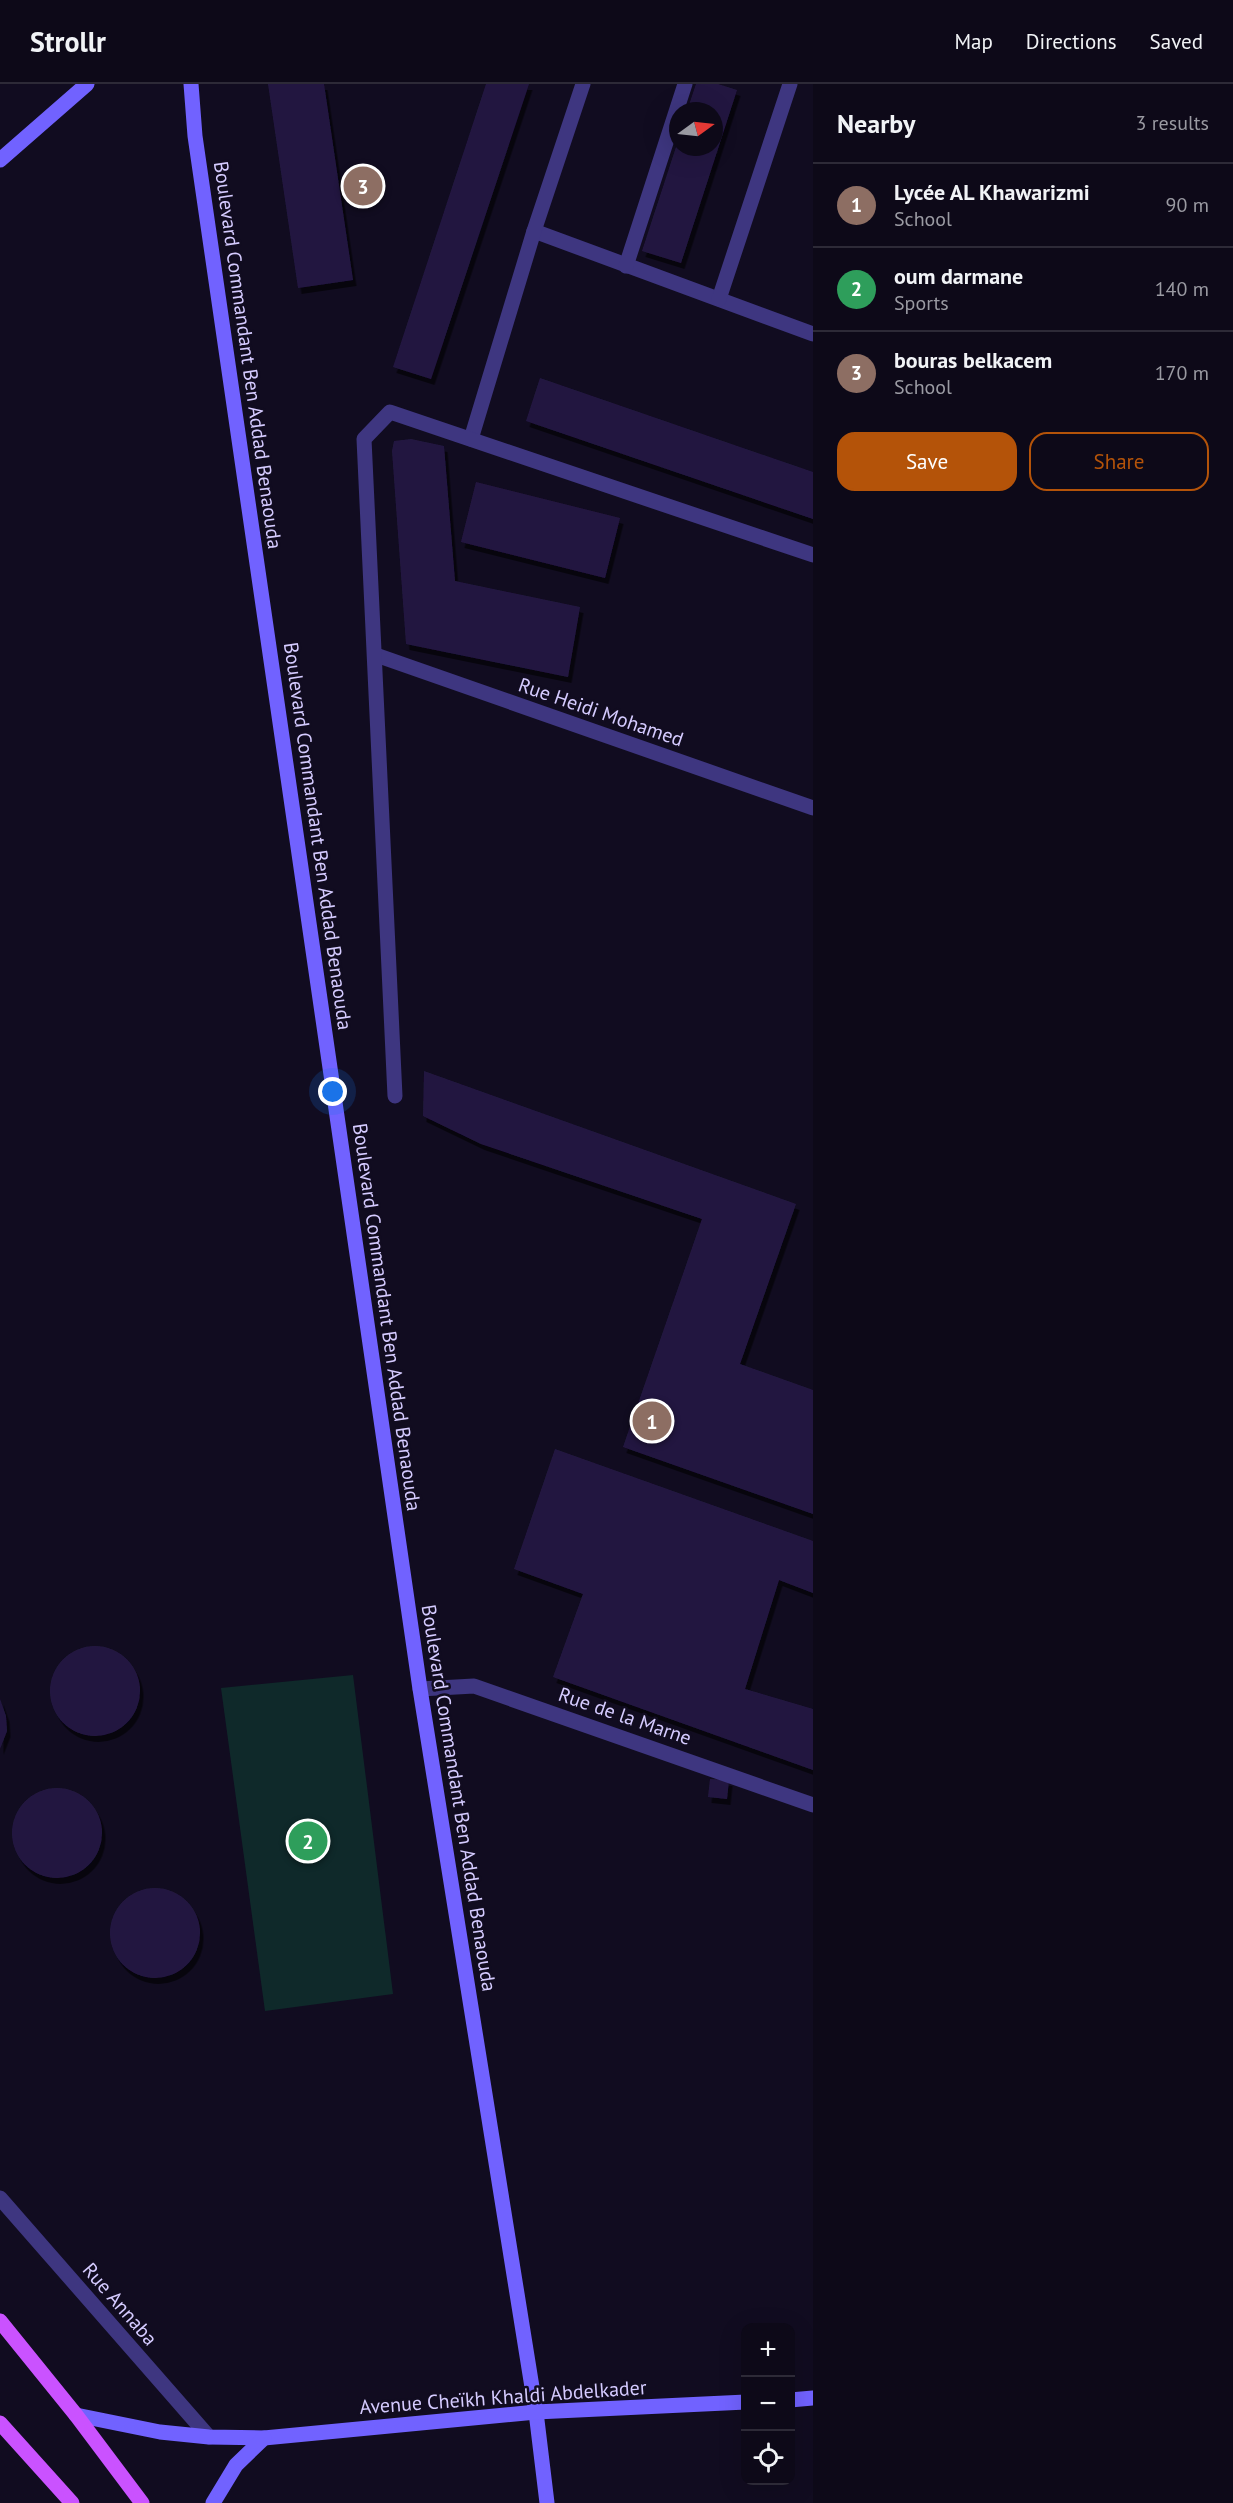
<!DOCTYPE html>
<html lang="en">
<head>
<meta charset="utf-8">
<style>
	body { margin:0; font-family:"PT Sans",sans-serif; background:#1b1725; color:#f1f3f6 }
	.controls { position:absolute; right:18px; bottom:18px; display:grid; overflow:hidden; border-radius:12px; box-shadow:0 6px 24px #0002 }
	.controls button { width:54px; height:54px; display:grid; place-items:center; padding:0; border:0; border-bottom:2px solid #2d2a37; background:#0d0918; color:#f1f3f6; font:30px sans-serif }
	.compass { position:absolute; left:669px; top:18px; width:54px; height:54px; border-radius:50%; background:#0d0918; box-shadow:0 6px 24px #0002; rotate:75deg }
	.you { position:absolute; left:333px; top:1008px; width:21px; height:21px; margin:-15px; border:4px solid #fff; border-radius:50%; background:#1a73e8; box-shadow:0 0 0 9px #1a73e833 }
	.badge { display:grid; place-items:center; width:39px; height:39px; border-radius:50%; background:#b45309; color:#fff; font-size:20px; font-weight:700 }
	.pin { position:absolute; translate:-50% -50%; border:3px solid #fff; box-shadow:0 2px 6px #0006 }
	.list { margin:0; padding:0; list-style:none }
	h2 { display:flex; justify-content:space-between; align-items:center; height:78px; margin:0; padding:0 24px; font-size:26px }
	h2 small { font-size:20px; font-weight:400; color:#9a9aa2 }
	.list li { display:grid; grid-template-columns:39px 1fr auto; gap:18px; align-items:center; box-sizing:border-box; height:84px; padding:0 24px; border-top:2px solid #2d2a37 }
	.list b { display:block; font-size:22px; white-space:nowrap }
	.list p { margin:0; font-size:20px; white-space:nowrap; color:#9a9aa2 }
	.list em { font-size:20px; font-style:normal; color:#9a9aa2 }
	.actions { display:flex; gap:12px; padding:18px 24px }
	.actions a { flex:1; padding:14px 0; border:2px solid #b45309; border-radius:18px; text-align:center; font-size:21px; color:#b45309 }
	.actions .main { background:#b45309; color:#fff }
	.icon { flex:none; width:33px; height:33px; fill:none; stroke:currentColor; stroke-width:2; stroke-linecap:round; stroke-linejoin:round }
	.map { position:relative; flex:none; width:813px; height:2419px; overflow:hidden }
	header { display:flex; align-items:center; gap:36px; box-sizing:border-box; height:84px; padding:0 30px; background:#0d0918; border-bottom:2px solid #2d2a37 }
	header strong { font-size:28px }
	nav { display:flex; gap:33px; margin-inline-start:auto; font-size:21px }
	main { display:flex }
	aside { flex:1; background:#0d0918 }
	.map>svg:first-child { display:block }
	.green { fill:#0f292a }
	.building { fill:#231841; filter:url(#shadow) }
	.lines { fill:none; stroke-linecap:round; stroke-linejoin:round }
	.street { stroke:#3e3680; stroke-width:15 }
	.secondary { stroke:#7162ff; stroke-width:15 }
	.primary { stroke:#ca52ff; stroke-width:15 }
	.labels { text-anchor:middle; stroke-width:5; stroke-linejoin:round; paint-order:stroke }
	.street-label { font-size:20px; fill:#d5cbff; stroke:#110c20 }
</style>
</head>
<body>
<header>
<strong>Strollr</strong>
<nav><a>Map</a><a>Directions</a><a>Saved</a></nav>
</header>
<main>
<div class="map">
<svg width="813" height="2419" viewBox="0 0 813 2419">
	<defs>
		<filter id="shadow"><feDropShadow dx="3.5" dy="6" stdDeviation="0" flood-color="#0009"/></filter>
	</defs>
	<rect width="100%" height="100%" fill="#110c20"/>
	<polygon class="green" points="353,1591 393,1910 265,1927 221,1604"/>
	<g class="building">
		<polygon points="268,0 324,0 353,196 298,204"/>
		<polygon points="486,0 529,0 431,295 393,283"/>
		<polygon points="696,0 718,0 737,6 681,179 642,167 678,57 678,63 714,63 714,27 687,27"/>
		<polygon points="540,294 813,388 813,435 526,337"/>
		<polygon points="411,355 444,362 455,497 580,523 568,593 406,560 392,367 394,357"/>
		<polygon points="476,398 620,434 605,494 461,458"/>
		<polygon points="424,987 796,1120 740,1280 813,1306 813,1430 623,1363 702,1135 481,1060 423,1032"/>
		<polygon points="555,1365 813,1457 813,1509 779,1496 745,1605 813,1625 813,1686 553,1593 583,1510 514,1485"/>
		<circle cx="95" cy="1607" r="45"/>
		<polygon points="0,1615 6,1632 7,1647 0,1665"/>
		<polygon points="710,1695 729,1696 727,1715 708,1713"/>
		<circle cx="57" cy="1749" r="45"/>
		<circle cx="155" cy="1849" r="45"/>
	</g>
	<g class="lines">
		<g class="street">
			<polyline points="534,147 813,250"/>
			<polyline points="626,182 685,0"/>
			<polyline points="719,215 790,0"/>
			<polyline points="471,355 534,147 583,0"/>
			<polyline points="376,571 813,724"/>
			<polyline points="395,1012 364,355 390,328 813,471"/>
			<polyline points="420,1605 474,1602 813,1721"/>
			<polyline points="0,2114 209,2353"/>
		</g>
		<g class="secondary">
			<polyline points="191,0 195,52 420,1605 536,2328 547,2419"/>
			<polyline points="0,76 87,0"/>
			<polyline points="790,2316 813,2314"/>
			<polyline points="76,2331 160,2348 209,2353 264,2354 536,2328 746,2318"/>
			<polyline points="213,2419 236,2381 264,2354"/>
		</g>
		<g class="primary">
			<polyline points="0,2237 76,2331 142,2419"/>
			<polyline points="0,2339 72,2419"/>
		</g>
	</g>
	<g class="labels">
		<g class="street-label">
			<text transform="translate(248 271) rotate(82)" y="7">Boulevard Commandant Ben Addad Benaouda</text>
			<text transform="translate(601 628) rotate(19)" y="7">Rue Heidi Mohamed</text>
			<text transform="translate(318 752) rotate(82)" y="7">Boulevard Commandant Ben Addad Benaouda</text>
			<text transform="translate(387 1233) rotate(82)" y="7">Boulevard Commandant Ben Addad Benaouda</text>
			<text transform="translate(625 1632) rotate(19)" y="7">Rue de la Marne</text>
			<text transform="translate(459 1714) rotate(81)" y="7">Boulevard Commandant Ben Addad Benaouda</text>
			<text transform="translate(120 2220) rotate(49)" y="7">Rue Annaba</text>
			<text transform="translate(503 2313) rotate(-4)" y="7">Avenue Cheïkh Khaldi Abdelkader</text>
		</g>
	</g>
</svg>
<div class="controls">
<button>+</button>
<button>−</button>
<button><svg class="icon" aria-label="locate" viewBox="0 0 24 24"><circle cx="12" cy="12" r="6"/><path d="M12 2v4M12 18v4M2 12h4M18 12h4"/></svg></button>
</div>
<svg class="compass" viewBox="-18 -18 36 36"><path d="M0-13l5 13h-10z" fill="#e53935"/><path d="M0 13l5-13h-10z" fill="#9a9aa2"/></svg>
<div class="you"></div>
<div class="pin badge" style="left:652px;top:1337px;background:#8d6e63">1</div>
<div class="pin badge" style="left:308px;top:1757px;background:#2e9e5b">2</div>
<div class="pin badge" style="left:363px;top:102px;background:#8d6e63">3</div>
</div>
<aside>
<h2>Nearby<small>3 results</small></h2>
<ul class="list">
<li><span class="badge" style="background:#8d6e63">1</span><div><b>Lycée AL Khawarizmi</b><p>School</p></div><em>90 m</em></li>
<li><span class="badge" style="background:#2e9e5b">2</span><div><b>oum darmane</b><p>Sports</p></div><em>140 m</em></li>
<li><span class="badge" style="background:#8d6e63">3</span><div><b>bouras belkacem</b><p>School</p></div><em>170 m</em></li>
</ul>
<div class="actions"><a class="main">Save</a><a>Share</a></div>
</aside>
</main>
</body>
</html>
